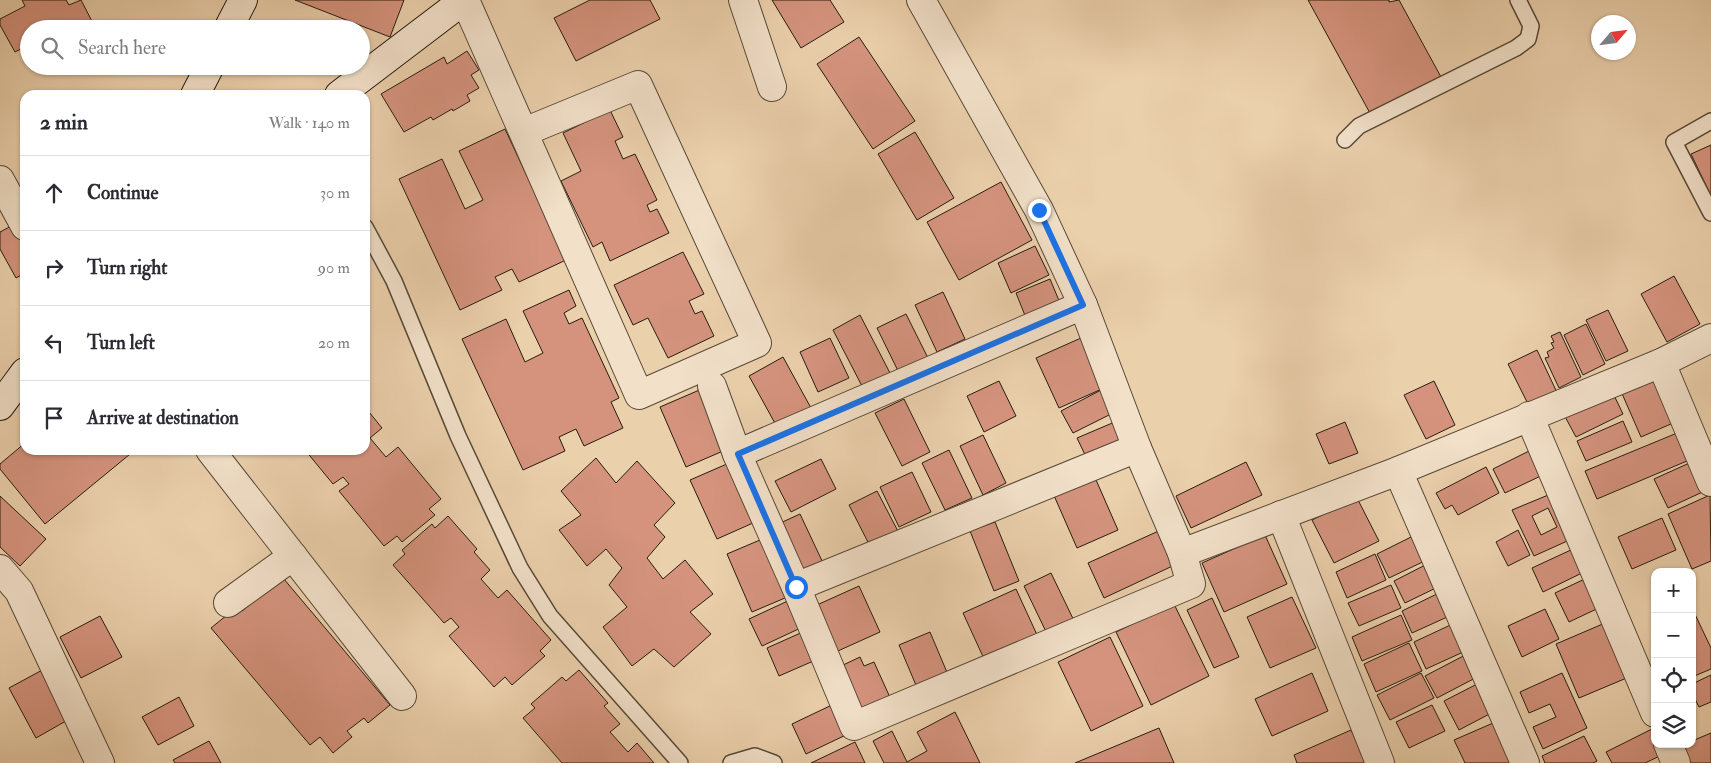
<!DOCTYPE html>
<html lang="en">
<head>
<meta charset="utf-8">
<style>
	body { margin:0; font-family:"IM FELL Double Pica",serif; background:#f2f2f3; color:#2b2b33 }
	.controls { position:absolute; right:15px; bottom:15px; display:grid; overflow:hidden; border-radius:10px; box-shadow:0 1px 4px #0004 }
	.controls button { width:45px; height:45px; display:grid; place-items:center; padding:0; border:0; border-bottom:1px solid #e1e1e2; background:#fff; color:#2b2b33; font:25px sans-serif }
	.compass { position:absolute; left:1591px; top:15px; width:45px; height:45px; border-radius:50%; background:#fff; box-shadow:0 1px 4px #0004; rotate:62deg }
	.stop { position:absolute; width:15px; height:15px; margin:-11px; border:4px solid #1a73e8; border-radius:50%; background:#fff }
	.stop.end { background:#1a73e8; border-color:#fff; box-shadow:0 1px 5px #0008 }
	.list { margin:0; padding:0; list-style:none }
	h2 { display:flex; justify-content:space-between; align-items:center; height:65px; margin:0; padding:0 20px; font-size:21px }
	h2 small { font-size:16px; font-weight:400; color:#7c7c81 }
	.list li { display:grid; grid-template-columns:32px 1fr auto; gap:15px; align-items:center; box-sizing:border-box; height:75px; padding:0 20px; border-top:1px solid #e1e1e2 }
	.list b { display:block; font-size:19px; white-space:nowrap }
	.list em { font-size:16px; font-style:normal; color:#7c7c81 }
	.icon { flex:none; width:28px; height:28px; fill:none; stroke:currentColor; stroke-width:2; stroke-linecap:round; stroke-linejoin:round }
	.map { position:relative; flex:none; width:1711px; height:763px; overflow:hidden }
	.search { position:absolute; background:#fff; box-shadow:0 1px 4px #0004; left:20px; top:20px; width:350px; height:55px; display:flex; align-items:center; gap:12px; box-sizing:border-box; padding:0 18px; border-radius:28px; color:#7c7c81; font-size:19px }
	.panel { position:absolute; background:#fff; box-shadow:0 1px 4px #0004; left:20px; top:90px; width:350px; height:365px; border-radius:15px }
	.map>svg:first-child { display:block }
	.building { fill:#d5937e; stroke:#261c0f; fill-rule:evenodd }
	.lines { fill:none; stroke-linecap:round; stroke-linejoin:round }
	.lane-casing { stroke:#574936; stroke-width:18 }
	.street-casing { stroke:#574936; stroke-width:30 }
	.secondary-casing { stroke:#261c0f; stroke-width:30 }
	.lane { stroke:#f2e0c9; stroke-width:15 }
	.street { stroke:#f2e0c9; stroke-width:28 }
	.secondary { stroke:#f2e0c9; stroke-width:28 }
	.route { stroke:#1a73e8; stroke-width:6 }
</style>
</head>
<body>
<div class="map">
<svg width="1711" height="763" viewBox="0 0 1711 763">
	<rect width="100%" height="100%" fill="#ebd0ac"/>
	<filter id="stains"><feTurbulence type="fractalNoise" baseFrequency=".004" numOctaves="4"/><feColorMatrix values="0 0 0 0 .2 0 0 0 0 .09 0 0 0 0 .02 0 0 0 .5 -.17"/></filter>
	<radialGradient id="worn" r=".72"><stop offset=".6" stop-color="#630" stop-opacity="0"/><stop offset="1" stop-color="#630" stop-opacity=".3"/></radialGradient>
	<g class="building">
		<polygon points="22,0 66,0 69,5 81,0 96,29 29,29 29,45 15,52 0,25 0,19 25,6"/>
		<polygon points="295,0 404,0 390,37"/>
		<polygon points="590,0 650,0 660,19 576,61 554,18"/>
		<polygon points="772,0 830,0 844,22 801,48"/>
		<polygon points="1308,0 1389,0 1389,2 1399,0 1441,77 1371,115"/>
		<polygon points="859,37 915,121 873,149 817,64"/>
		<polygon points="467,51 479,70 471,75 479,88 467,95 470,101 453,111 452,109 433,120 431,117 404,132 381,94 444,57 447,64"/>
		<polygon points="610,110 623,137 615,141 623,159 635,154 657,200 647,205 650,212 657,209 669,233 610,261 602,242 593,247 561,181 581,171 563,133"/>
		<polygon points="505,129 566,260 519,282 512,269 495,277 502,290 460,310 399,179 442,159 465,209 483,200 459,151"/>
		<polygon points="915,132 954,198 917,220 878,154"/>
		<polygon points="1711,145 1711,196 1691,154"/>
		<polygon points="1001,182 1032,240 959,280 927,222"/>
		<polygon points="17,223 25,239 25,247 23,249 25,253 25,273 16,278 0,249 0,232"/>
		<polygon points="1035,246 1049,275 1011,293 998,263"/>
		<polygon points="683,252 704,294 689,301 695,314 702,311 714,336 668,358 648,318 633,325 614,285"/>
		<polygon points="1674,276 1700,324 1667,342 1641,294"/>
		<polygon points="1050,279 1060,303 1026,318 1016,293"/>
		<polygon points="569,290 576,306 564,313 569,324 582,318 619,398 611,402 623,428 584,446 576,429 559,437 565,451 523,470 462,339 506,319 525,362 543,353 523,311"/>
		<polygon points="943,292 965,339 937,352 915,305"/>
		<polygon points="1608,310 1628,351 1606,361 1586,320"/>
		<polygon points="906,314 930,362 901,377 877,328"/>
		<polygon points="860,315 890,373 863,388 833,330"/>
		<polygon points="1586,324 1605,364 1583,375 1564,335"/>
		<polygon points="1560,332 1581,377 1559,388 1545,358 1549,357 1547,352 1554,348 1551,343 1554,342 1551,336"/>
		<polygon points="830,338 849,378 818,392 800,352"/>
		<polygon points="1081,338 1104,388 1059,408 1036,358"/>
		<polygon points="1537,350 1561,401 1533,414 1508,364"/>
		<polygon points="783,357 811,408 777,427 749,376"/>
		<polygon points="1659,372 1680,420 1641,437 1620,389"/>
		<polygon points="999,381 1016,416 984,432 967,396"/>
		<polygon points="1434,381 1455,425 1426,439 1404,395"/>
		<polygon points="1610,387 1623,414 1576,437 1562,411"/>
		<polygon points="704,388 730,448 686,467 660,407"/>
		<polygon points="1101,390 1113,413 1073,433 1061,411"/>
		<polygon points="904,399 930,452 902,466 875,413"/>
		<polygon points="365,407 382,428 370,438 386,457 398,447 441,499 429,509 435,515 402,542 397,536 384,546 339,491 349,484 343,477 333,484 305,450 365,450"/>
		<polygon points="1117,421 1128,446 1089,463 1077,438"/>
		<polygon points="1623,421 1632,442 1586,461 1577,441"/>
		<polygon points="1345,422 1358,453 1329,464 1316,434"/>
		<polygon points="1682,431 1694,458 1597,499 1585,471"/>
		<polygon points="983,435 1006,483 983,495 960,446"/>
		<polygon points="25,443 25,450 135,450 45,524 0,469 0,464"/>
		<polygon points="1537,447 1549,472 1505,493 1493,469"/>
		<polygon points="949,450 972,498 945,510 922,463"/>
		<polygon points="596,458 616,483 637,461 675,503 654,525 665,537 647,558 663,579 685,560 713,594 690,612 711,634 674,667 654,649 632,666 603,627 627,607 609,585 622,568 606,549 587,566 559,530 581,515 561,491"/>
		<polygon points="821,459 836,489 791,512 775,481"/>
		<polygon points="736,460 762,519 717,539 690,480"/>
		<polygon points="1696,460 1709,489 1668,508 1654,479"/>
		<polygon points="1246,462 1262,495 1191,528 1176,496"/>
		<polygon points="1486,467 1499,493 1458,515 1452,505 1445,509 1436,493"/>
		<polygon points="912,472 931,512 899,527 880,487"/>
		<polygon points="1093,473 1118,530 1077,548 1052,491"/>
		<polygon points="877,491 900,535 872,550 849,505"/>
		<path d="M1553,493L1574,538L1534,556L1512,510ZM1548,508L1557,527L1541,535L1532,516Z"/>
		<polygon points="1710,495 1711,561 1692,569 1668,514"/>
		<polygon points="0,496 46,539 20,566 0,547"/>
		<polygon points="1357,498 1379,541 1334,563 1312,520"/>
		<polygon points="800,514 824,565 800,576 776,525"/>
		<polygon points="448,516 477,549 474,552 490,570 481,579 498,598 507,590 551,640 540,651 545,656 512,685 505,677 494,687 449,636 459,627 451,618 444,623 393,565 405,554 402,550 432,524 435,528"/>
		<polygon points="1662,518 1676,550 1632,569 1618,537"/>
		<polygon points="995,522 1019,581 994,591 970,531"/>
		<polygon points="1163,529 1179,563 1104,598 1088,563"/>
		<polygon points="1518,530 1530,555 1508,566 1496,542"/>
		<polygon points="1419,533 1431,558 1389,578 1377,554"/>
		<polygon points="1265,535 1287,584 1224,612 1202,563"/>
		<polygon points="767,537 792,595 752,612 727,554"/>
		<polygon points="1573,549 1584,572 1543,592 1532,568"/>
		<polygon points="1375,554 1386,580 1347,598 1336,572"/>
		<polygon points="1433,561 1444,584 1405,603 1394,581"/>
		<polygon points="278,572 390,705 368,723 364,718 347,731 352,737 333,753 320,737 310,745 211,628 238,606 242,611 258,598"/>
		<polygon points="1051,573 1078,629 1051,642 1024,586"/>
		<polygon points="1591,576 1605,605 1569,622 1555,593"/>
		<polygon points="1391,585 1401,608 1359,626 1348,603"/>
		<polygon points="859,586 880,632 829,655 808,609"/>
		<polygon points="1016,589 1038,637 985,661 963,613"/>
		<polygon points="1445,590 1456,613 1412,633 1402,611"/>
		<polygon points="1292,597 1316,648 1270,668 1247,617"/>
		<polygon points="1212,598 1239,657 1214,668 1187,610"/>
		<polygon points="792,599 805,626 762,646 749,619"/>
		<polygon points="1174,604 1209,676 1151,705 1116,632"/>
		<polygon points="1692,608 1711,648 1711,669 1692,677"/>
		<polygon points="1545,609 1559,639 1522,657 1508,626"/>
		<polygon points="1401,615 1412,640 1362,661 1352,637"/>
		<polygon points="100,616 122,657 81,678 60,637"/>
		<polygon points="1459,621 1472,648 1426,669 1414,642"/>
		<polygon points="1605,623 1629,677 1579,698 1556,644"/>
		<polygon points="805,631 818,659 779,676 767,648"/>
		<polygon points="930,632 949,677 918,690 899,645"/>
		<polygon points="1110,637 1143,706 1091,731 1058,662"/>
		<polygon points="1409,643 1422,671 1376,692 1364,664"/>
		<polygon points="1469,653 1481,675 1437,698 1425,676"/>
		<polygon points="860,657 864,666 874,662 893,704 864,716 841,666"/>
		<polygon points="46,668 73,717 36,738 9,688"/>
		<polygon points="579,670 608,703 604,706 620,724 610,732 628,752 637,743 654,763 562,763 523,718 535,708 531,704 562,677 566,681"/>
		<polygon points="1312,673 1328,711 1272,736 1255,699"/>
		<polygon points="1421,673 1434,698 1390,720 1377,695"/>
		<polygon points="1562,673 1587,728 1543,749 1533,727 1556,717 1550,704 1529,713 1520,692"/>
		<polygon points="1711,675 1711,702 1699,707 1692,693 1692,684"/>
		<polygon points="1481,682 1497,710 1459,730 1444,701"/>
		<polygon points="179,697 194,726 158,745 142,717"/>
		<polygon points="836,703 850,733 806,754 792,724"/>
		<polygon points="1432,705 1445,731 1409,748 1396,722"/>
		<polygon points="955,712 980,763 884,763 873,741 892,731 907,762 927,751 917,732"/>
		<polygon points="1500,720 1514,763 1465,763 1454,740"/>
		<polygon points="1159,728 1174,763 1075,763"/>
		<polygon points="1652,729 1655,734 1655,744 1664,754 1645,763 1612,763 1606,752"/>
		<polygon points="1351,730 1366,763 1297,763 1294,755"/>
		<polygon points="1711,733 1711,763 1691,763 1683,746 1692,744 1692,741"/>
		<polygon points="1584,736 1597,761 1593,763 1545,763 1542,756"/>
		<polygon points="209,741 221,763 175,763 173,760"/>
		<polygon points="855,742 865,763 811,763"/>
	</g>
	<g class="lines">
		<g class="lane-casing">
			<g id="lane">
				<polyline points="1711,121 1674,142 1711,213"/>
				<polyline points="1345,140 1359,126 1516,48 1528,39 1531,26 1518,0"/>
				<polyline points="365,227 394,281 458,436 520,568 550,616 680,763"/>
				<polyline points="731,763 755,756 774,763"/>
			</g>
		</g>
		<g class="street-casing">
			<g id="street">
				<polyline points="465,0 639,395 757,343 638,85 524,132"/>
				<polyline points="743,0 772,87"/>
				<polyline points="0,180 25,226"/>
				<polyline points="1661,363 1711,482"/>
				<polyline points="712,386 737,454 796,587 854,726 1191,584 1182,553 1137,448 1083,305 1039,210 921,0"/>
				<polyline points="1529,416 1655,713"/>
				<polyline points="210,450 402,696"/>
				<polyline points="737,454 1083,305"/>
				<polyline points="1398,471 1525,763"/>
				<polyline points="1281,515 1380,763"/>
				<polyline points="1182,553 1398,471 1661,363 1711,338"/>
				<polyline points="0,569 19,591 100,763"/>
				<polyline points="796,587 1137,448"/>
				<polyline points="228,603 293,556"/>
				<polyline points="1668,744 1676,763"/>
			</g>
		</g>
		<g class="secondary-casing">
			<g id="secondary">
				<polyline points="228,29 243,0"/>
				<polyline points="195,95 210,66"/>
				<polyline points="339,95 464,0"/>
				<polyline points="0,406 25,372"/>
			</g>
		</g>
		<use href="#lane" class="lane"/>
		<use href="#street" class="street"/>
		<use href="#secondary" class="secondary"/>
	</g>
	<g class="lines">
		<polyline class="route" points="796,587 738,454 1083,305 1039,210"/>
	</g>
	<rect width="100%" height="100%" filter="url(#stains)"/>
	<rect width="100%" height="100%" fill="url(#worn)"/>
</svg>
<div class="controls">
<button>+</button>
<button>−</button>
<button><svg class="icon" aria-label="locate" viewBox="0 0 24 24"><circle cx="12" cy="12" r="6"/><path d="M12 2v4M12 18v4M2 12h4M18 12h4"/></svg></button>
<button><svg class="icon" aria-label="layers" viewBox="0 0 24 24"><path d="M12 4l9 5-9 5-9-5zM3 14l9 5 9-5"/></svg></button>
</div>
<svg class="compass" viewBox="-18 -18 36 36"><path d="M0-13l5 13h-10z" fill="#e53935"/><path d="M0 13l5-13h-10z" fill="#7c7c81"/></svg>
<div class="stop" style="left:796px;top:587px"></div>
<div class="stop end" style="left:1039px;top:210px"></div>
<div class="search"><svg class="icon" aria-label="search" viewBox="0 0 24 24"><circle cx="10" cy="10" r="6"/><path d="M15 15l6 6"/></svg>Search here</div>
<section class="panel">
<h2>2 min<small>Walk · 140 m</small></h2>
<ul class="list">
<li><svg class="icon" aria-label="ahead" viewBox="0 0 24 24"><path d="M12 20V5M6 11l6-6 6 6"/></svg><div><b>Continue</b></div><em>30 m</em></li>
<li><svg class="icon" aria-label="right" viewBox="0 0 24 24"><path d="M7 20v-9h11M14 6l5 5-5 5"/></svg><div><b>Turn right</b></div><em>90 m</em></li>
<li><svg class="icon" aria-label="left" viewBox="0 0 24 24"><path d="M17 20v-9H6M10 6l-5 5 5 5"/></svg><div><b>Turn left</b></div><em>20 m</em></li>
<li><svg class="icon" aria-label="arrive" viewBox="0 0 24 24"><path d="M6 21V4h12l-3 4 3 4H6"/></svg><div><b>Arrive at destination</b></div></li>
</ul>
</section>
</div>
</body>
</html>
